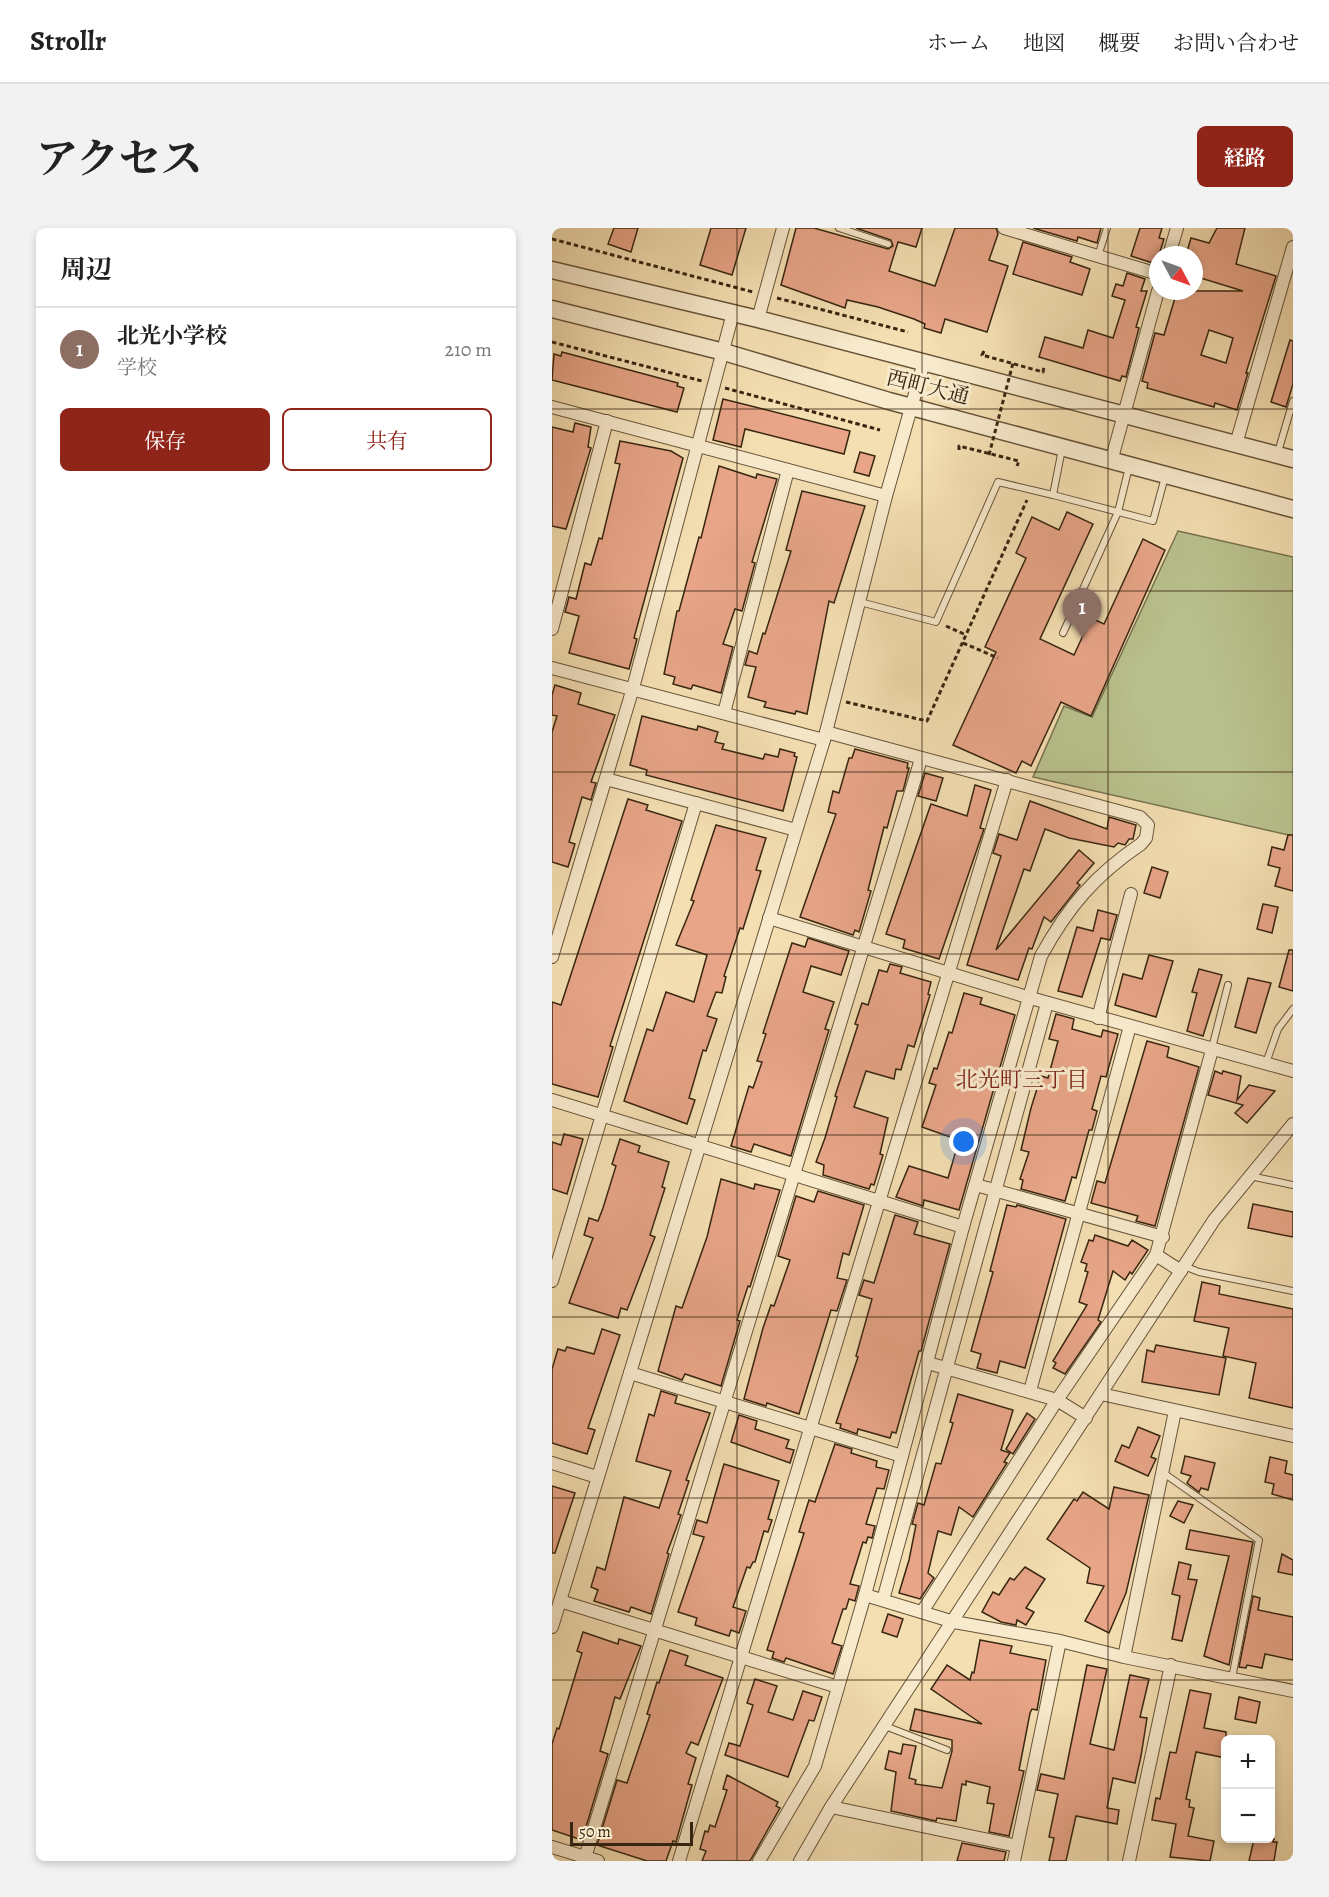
<!DOCTYPE html>
<html lang="ja">
<head>
<meta charset="utf-8">
<style>
	body { margin:0; font-family:Alegreya,"Noto Serif JP",serif; background:#f2f2f2; color:#222 }
	.controls { position:absolute; right:18px; bottom:18px; display:grid; overflow:hidden; border-radius:9px; box-shadow:0 3px 9px #0003 }
	.controls button { width:54px; height:54px; display:grid; place-items:center; padding:0; border:0; border-bottom:2px solid #e0e0e0; background:#fff; color:#222; font:30px sans-serif }
	.compass { position:absolute; left:597px; top:18px; width:54px; height:54px; border-radius:50%; background:#fff; box-shadow:0 3px 9px #0003; rotate:131deg }
	.scale { position:absolute; left:18px; bottom:15px; width:123px; box-sizing:border-box; padding-left:6px; border:3px solid #382610; border-top:0; font-size:16px; line-height:21px; white-space:nowrap; color:#382610; -webkit-text-stroke:4px #f8eacd; paint-order:stroke }
	.you { position:absolute; left:412px; top:914px; width:21px; height:21px; margin:-15px; border:4px solid #fff; border-radius:50%; background:#1a73e8; box-shadow:0 0 0 9px #1a73e833 }
	.badge { display:grid; place-items:center; width:39px; height:39px; border-radius:50%; background:#8f2418; color:#fff; font-size:20px; font-weight:700 }
	.pin { position:absolute; translate:-50% -50px; filter:drop-shadow(0 2px 3px #0008) }
	.pin::after { content:''; position:absolute; top:32px; width:21px; height:18px; background:inherit; clip-path:polygon(0 0,100% 0,50% 100%) }
	.list { margin:0; padding:0; list-style:none }
	h2 { display:flex; justify-content:space-between; align-items:center; height:78px; margin:0; padding:0 24px; font-size:26px }
	h2 small { font-size:20px; font-weight:400; color:#767676 }
	.list li { display:grid; grid-template-columns:39px 1fr auto; gap:18px; align-items:center; box-sizing:border-box; height:84px; padding:0 24px; border-top:2px solid #e0e0e0 }
	.list b { display:block; font-size:22px; white-space:nowrap }
	.list p { margin:0; font-size:20px; white-space:nowrap; color:#767676 }
	.list em { font-size:20px; font-style:normal; color:#767676 }
	.actions { display:flex; gap:12px; padding:18px 24px }
	.actions a { flex:1; padding:14px 0; border:2px solid #8f2418; border-radius:9px; text-align:center; font-size:21px; color:#8f2418 }
	.actions .main { background:#8f2418; color:#fff }
	.map { position:relative; flex:none; width:741px; height:1633px; overflow:hidden; border-radius:9px }
	header { display:flex; align-items:center; gap:36px; box-sizing:border-box; height:84px; padding:0 30px; background:#fff; border-bottom:2px solid #e0e0e0 }
	header strong { font-size:28px }
	nav { display:flex; gap:33px; margin-inline-start:auto; font-size:21px }
	.intro { display:flex; align-items:center; justify-content:space-between; box-sizing:border-box; height:144px; padding:0 36px }
	h1 { margin:0; font-size:42px }
	.button { padding:15px 27px; border-radius:9px; background:#8f2418; color:#fff; font-size:21px; font-weight:700 }
	main { display:flex; gap:36px; padding:0 36px }
	aside { flex:1; background:#fff; border-radius:9px; box-shadow:0 3px 9px #0003 }
	.map>svg:first-child { display:block }
	.green { fill:#b9c28e; stroke:#78744f; stroke-width:1.5 }
	.building { fill:#e8a588; stroke:#382610; stroke-width:1.5; fill-rule:evenodd }
	.lines { fill:none; stroke-linecap:round; stroke-linejoin:round }
	.service-casing { stroke:#675438; stroke-width:8 }
	.minor-casing { stroke:#675438; stroke-width:14 }
	.tertiary-casing { stroke:#675438; stroke-width:19 }
	.path { stroke:#382610; stroke-width:3; stroke-dasharray:4.5 3; stroke-linecap:butt }
	.service { stroke:#f8eacd; stroke-width:6 }
	.minor { stroke:#f8eacd; stroke-width:12 }
	.tertiary { stroke:#f8eacd; stroke-width:16 }
	.path-bridge { stroke:#382610; stroke-width:3; stroke-dasharray:4.5 3; stroke-linecap:butt }
	.grid { fill:none; stroke:#382610; stroke-width:1.5; stroke-opacity:0.55 }
	.labels { text-anchor:middle; stroke-width:6; stroke-linejoin:round; paint-order:stroke }
	.street-label { font-size:21px; fill:#382610; stroke:#f8eacd }
	.neighbourhood-label { font-size:22px; fill:#7a1f14; stroke:#f8eacd }
</style>
</head>
<body>
<header>
<strong>Strollr</strong>
<nav><a>ホーム</a><a>地図</a><a>概要</a><a>お問い合わせ</a></nav>
</header>
<div class="intro"><h1>アクセス</h1><a class="button">経路</a></div>
<main>
<aside>
<h2>周辺<small></small></h2>
<ul class="list">
<li><span class="badge" style="background:#8d6e63">1</span><div><b>北光小学校</b><p>学校</p></div><em>210 m</em></li>
</ul>
<div class="actions"><a class="main">保存</a><a>共有</a></div>
</aside>
<div class="map">
<svg width="741" height="1633" viewBox="0 0 741 1633">
	<rect width="100%" height="100%" fill="#f4dfb2"/>
	<filter id="stains"><feTurbulence type="fractalNoise" baseFrequency=".00333" numOctaves="4"/><feColorMatrix values="0 0 0 0 .2 0 0 0 0 .09 0 0 0 0 .02 0 0 0 .5 -.17"/></filter>
	<radialGradient id="worn" r=".72"><stop offset=".6" stop-color="#630" stop-opacity="0"/><stop offset="1" stop-color="#630" stop-opacity=".3"/></radialGradient>
	<polygon class="green" points="626,303 741,329 741,608 481,549 512,478 540,489"/>
	<g class="building">
		<polygon points="62,0 86,0 79,24 56,16"/>
		<polygon points="159,0 194,0 180,47 148,37"/>
		<polygon points="244,0 262,0 336,21 341,18 339,12 304,0 370,0 364,19 346,14 337,43 383,58 403,0 444,0 446,6 437,32 456,38 435,104 393,91 389,105 372,100 373,96 362,91 326,79 295,72 293,80 229,57"/>
		<polygon points="481,0 549,0 545,15 526,9 525,13"/>
		<polygon points="588,0 610,0 607,10 612,11 604,36 579,28"/>
		<path d="M665,0H693L684,36L724,48L694,145H696L685,182L663,175L662,179L595,160L596,155L590,153L603,105L612,107L625,63H691L642,48V27H634L639,10L657,15ZM657,102L681,110L674,135L649,127Z"/>
		<polygon points="471,14 520,29 518,34 538,41 530,67 461,46"/>
		<polygon points="575,45 593,51 589,63 595,63 584,99 587,100 574,149 570,148 568,153 487,129 493,109 531,120 536,102 561,110 573,72 560,68 564,56 571,58"/>
		<polygon points="738,112 741,113 741,156 734,179 719,174"/>
		<polygon points="10,124 126,155 125,158 132,160 125,184 0,152 2,126 9,128"/>
		<polygon points="171,171 298,203 292,226 193,201 189,219 161,212"/>
		<polygon points="23,195 39,199 36,219 39,220 14,301 0,298 0,199 21,204"/>
		<polygon points="68,213 119,223 131,230 82,410 85,411 77,441 17,425 27,388 13,384 17,369 24,371 33,335 39,337 47,310 50,311 68,236 63,235"/>
		<polygon points="308,224 323,228 317,248 302,244"/>
		<polygon points="167,238 204,250 205,246 225,251 200,334 203,335 190,383 183,381 171,416 181,419 169,465 141,457 139,461 121,456 123,449 112,446 125,383 127,383 147,309 149,310"/>
		<polygon points="250,263 313,278 282,375 277,373 255,486 244,483 243,486 212,479 214,474 196,469 204,439 193,437 197,423 205,426 211,405 213,406 239,323 234,322"/>
		<polygon points="515,284 541,296 488,411 522,427 539,390 552,396 591,311 613,322 539,488 509,474 479,538 470,533 464,545 401,517 444,424 433,419 474,330 464,325 480,289 507,302"/>
		<polygon points="3,457 29,465 26,476 63,487 39,554 44,555 39,572 30,569 17,614 23,616 16,639 0,634 0,504 5,488 0,487 0,467"/>
		<polygon points="90,488 136,500 145,502 146,498 166,504 163,514 172,516 170,521 211,531 213,526 226,529 228,521 243,525 242,528 245,529 231,583 94,547 95,542 78,537"/>
		<polygon points="303,521 356,535 355,540 357,540 351,563 345,563 335,600 332,599 316,662 319,663 307,704 303,702 301,707 248,689 284,586 276,584 281,563 287,565 297,530 300,530"/>
		<polygon points="373,545 391,550 384,573 366,568"/>
		<polygon points="423,557 439,562 428,600 432,601 387,731 351,720 353,712 334,706 379,576 415,588"/>
		<polygon points="76,571 96,577 94,582 130,593 58,818 61,819 46,869 0,856 0,774 9,777"/>
		<polygon points="478,573 555,601 557,589 584,597 581,611 577,611 573,617 566,615 562,619 517,610 493,601 478,643 472,641 444,722 527,622 542,635 525,655 528,657 499,694 492,689 480,721 477,720 466,752 415,737 449,628 441,625 447,606 465,612"/>
		<polygon points="164,597 214,610 204,642 209,643 191,701 188,700 172,748 174,749 170,765 164,764 155,788 165,791 154,823 151,822 137,870 143,872 135,896 72,873 95,801 101,803 114,764 142,774 155,727 124,717 142,673 139,672"/>
		<polygon points="736,607 741,607 741,663 723,658 728,640 716,637 720,619 732,622"/>
		<polygon points="600,639 616,644 608,670 592,665"/>
		<polygon points="711,676 726,679 720,705 705,701"/>
		<polygon points="546,682 565,687 558,712 549,710 530,769 506,763 525,699 541,703"/>
		<polygon points="256,710 297,723 289,747 259,738 251,764 282,774 273,801 277,802 239,928 202,916 199,924 179,918 197,858 201,860 210,834 205,833 214,806 211,805 240,715 253,719"/>
		<polygon points="737,722 741,722 741,763 727,759"/>
		<polygon points="597,727 621,733 604,789 563,777 571,746 590,751"/>
		<polygon points="338,736 350,739 348,745 379,754 376,766 378,767 362,819 356,817 349,842 344,841 342,851 314,843 302,879 336,890 328,926 331,927 322,957 319,956 317,961 271,947 272,937 264,934 273,910 285,869 283,868 306,797 303,796 310,775 316,777 327,742 335,744"/>
		<polygon points="647,741 670,747 651,808 635,803 645,765 640,764"/>
		<polygon points="696,750 719,755 704,805 683,799"/>
		<polygon points="412,765 430,770 428,776 463,787 407,982 372,972 371,978 344,969 357,938 396,950 405,919 402,918 404,911 370,899 384,857 377,855 382,840 385,841 397,804 400,805"/>
		<polygon points="504,786 522,791 520,801 549,809 551,802 566,806 554,849 549,848 540,881 545,883 540,902 537,902 524,950 520,949 513,973 469,961 471,952 468,951 477,924 469,922 479,880 489,848 496,850 506,813 497,811"/>
		<polygon points="595,813 617,819 615,829 647,839 603,998 584,993 586,988 539,975 545,953 553,955"/>
		<polygon points="663,843 670,846 671,843 689,848 685,872 697,857 723,863 695,895 683,885 691,877 656,867"/>
		<polygon points="12,906 31,911 15,966 0,961 0,914 9,917"/>
		<polygon points="68,911 88,918 86,924 117,934 110,959 113,960 98,1007 103,1009 75,1082 69,1080 66,1090 17,1075 41,1010 32,1007 37,990 46,993 51,980 64,938 60,936"/>
		<polygon points="169,951 202,961 203,956 228,962 198,1059 196,1058 185,1092 188,1093 169,1158 133,1146 130,1152 106,1143 124,1078 130,1080 155,1009"/>
		<polygon points="266,963 312,977 297,1027 291,1025 285,1050 295,1052 285,1083 279,1082 247,1186 215,1175 214,1178 192,1171 211,1100 219,1077 222,1078 238,1032 226,1028 244,968 262,974"/>
		<polygon points="701,976 741,984 741,1009 696,1000"/>
		<polygon points="455,977 464,979 465,977 514,991 473,1140 448,1133 445,1145 425,1140 429,1126 419,1123 441,1044 438,1043"/>
		<polygon points="343,987 366,994 362,1006 398,1016 369,1123 367,1123 344,1205 340,1204 338,1210 306,1201 305,1206 288,1200 289,1196 284,1195 306,1129 304,1128 320,1071 307,1067 312,1052 322,1055"/>
		<polygon points="543,1007 576,1018 580,1012 596,1022 580,1046 578,1044 573,1052 561,1043 546,1092 549,1094 513,1146 501,1140 504,1135 501,1133 535,1077 527,1074 536,1044 533,1043 535,1036 529,1034 537,1012 541,1013"/>
		<polygon points="650,1054 668,1058 667,1066 741,1081 741,1180 697,1170 704,1135 671,1128 677,1100 642,1093"/>
		<polygon points="50,1101 68,1107 36,1200 43,1202 35,1226 0,1215 0,1141 6,1121 13,1123 15,1119 42,1126"/>
		<polygon points="604,1117 674,1130 667,1167 590,1154 595,1122 602,1124"/>
		<polygon points="109,1163 125,1168 123,1175 158,1185 134,1252 137,1253 126,1286 129,1287 115,1325 117,1326 99,1386 79,1379 77,1384 42,1373 46,1362 39,1359 45,1339 53,1342 72,1269 107,1280 119,1243 84,1233 97,1186 102,1188"/>
		<polygon points="406,1166 461,1182 449,1222 458,1225 452,1234 455,1235 421,1289 407,1279 399,1307 386,1303 376,1345 382,1350 368,1371 347,1365 357,1332 364,1297 360,1296 366,1275 372,1277 384,1235 389,1236 401,1195 398,1194"/>
		<polygon points="475,1185 483,1191 461,1226 454,1221"/>
		<polygon points="187,1187 205,1193 203,1201 237,1212 234,1220 242,1222 238,1235 179,1214"/>
		<polygon points="586,1199 608,1208 599,1229 604,1231 596,1248 563,1233 570,1217 577,1220"/>
		<polygon points="283,1216 300,1221 299,1225 325,1233 324,1239 337,1242 332,1261 325,1260 314,1296 323,1298 320,1310 316,1309 314,1315 311,1314 298,1356 307,1358 303,1373 297,1371 294,1381 291,1381 280,1415 290,1418 281,1446 234,1430 232,1434 220,1430 222,1424 215,1422 252,1305 247,1304 257,1272 263,1274"/>
		<polygon points="633,1228 663,1235 656,1262 649,1260 647,1264 635,1255 639,1248 629,1245"/>
		<polygon points="718,1229 735,1233 733,1245 741,1247 741,1272 720,1266 722,1256 713,1254"/>
		<polygon points="172,1236 227,1253 216,1291 220,1292 216,1304 212,1303 203,1334 201,1334 198,1340 195,1339 181,1379 194,1383 187,1405 179,1402 177,1408 143,1397 145,1390 126,1384 152,1309 141,1306 145,1292 155,1295"/>
		<polygon points="0,1258 23,1265 3,1325 0,1325"/>
		<polygon points="562,1259 597,1267 574,1365 557,1405 533,1393 552,1358 535,1355 538,1340 495,1311 522,1271 525,1273 531,1264 557,1281"/>
		<polygon points="626,1273 641,1277 632,1295 618,1288"/>
		<polygon points="638,1302 701,1314 677,1437 652,1428 677,1328 634,1321"/>
		<polygon points="730,1326 741,1332 741,1347 726,1344"/>
		<polygon points="627,1334 639,1337 636,1351 645,1352 630,1413 620,1411 628,1368 620,1366"/>
		<polygon points="473,1339 493,1351 474,1380 482,1384 474,1397 465,1392 464,1397 449,1394 430,1384 441,1364 447,1367 458,1350 462,1352"/>
		<polygon points="701,1368 708,1370 706,1382 741,1389 741,1432 713,1426 710,1440 695,1437 694,1440 687,1439"/>
		<polygon points="336,1386 351,1391 345,1409 330,1404"/>
		<polygon points="31,1404 66,1416 67,1411 89,1418 68,1471 63,1469 48,1523 56,1526 30,1612 0,1602 0,1516 5,1500 7,1501 30,1425 25,1423"/>
		<polygon points="428,1412 460,1418 458,1425 494,1432 485,1482 480,1481 478,1485 467,1542 472,1543 457,1608 437,1604 442,1576 435,1575 438,1559 414,1553 414,1557 410,1556 404,1593 385,1590 384,1593 339,1583 344,1544 333,1541 337,1523 349,1526 351,1516 364,1518 357,1550 364,1552 363,1556 390,1560 400,1523 400,1512 358,1502 363,1481 430,1496 379,1461 395,1437 418,1452 420,1444 422,1445"/>
		<polygon points="118,1422 136,1428 133,1437 171,1450 146,1517 139,1514 134,1525 144,1530 136,1556 140,1557 124,1614 121,1613 114,1633 95,1633 45,1617 65,1552 75,1555 98,1487 95,1486 105,1454 107,1455"/>
		<polygon points="535,1437 555,1441 538,1516 562,1522 578,1447 597,1451 588,1489 595,1490 589,1528 583,1555 561,1550 555,1580 567,1582 565,1596 524,1588 514,1633 497,1633 502,1610 497,1609 506,1566 485,1562 489,1546 512,1551"/>
		<polygon points="203,1451 225,1458 216,1484 241,1492 251,1463 270,1469 262,1493 257,1492 236,1549 173,1527 177,1515 188,1518 201,1477 195,1475"/>
		<polygon points="638,1462 659,1466 652,1500 674,1504 674,1530 644,1524 634,1571 638,1572 637,1579 642,1580 636,1608 662,1613 658,1633 618,1629 624,1596 600,1592 604,1570 608,1571 618,1524 624,1525"/>
		<polygon points="687,1469 708,1474 704,1495 683,1491"/>
		<polygon points="175,1547 226,1574 224,1578 228,1580 198,1633 150,1633 154,1623 148,1621 153,1603 156,1604 158,1597 163,1599 175,1562 171,1561"/>
		<polygon points="702,1611 722,1611 721,1614 725,1614 722,1633 697,1633"/>
		<polygon points="410,1615 454,1624 452,1633 405,1633"/>
	</g>
	<g class="lines">
		<g class="service-casing">
			<g id="service">
				<polyline points="287,0 336,16"/>
				<polyline points="546,28 555,0"/>
				<polyline points="726,224 741,173"/>
				<polyline points="501,267 601,293 613,249"/>
				<polyline points="308,374 384,394 446,254 501,267 510,221"/>
				<polyline points="511,405 566,284 577,239"/>
				<polyline points="660,820 676,757"/>
				<polyline points="714,835 726,801 741,781"/>
				<polyline points="698,948 741,957"/>
				<polyline points="632,1038 647,1044 741,1063"/>
				<polyline points="610,1244 707,1312 680,1450"/>
				<polyline points="333,1498 395,1522"/>
			</g>
		</g>
		<g class="minor-casing">
			<g id="minor">
				<polyline points="452,0 606,46"/>
				<polyline points="617,27 625,0"/>
				<polyline points="206,91 231,0"/>
				<polyline points="0,179 334,268"/>
				<polyline points="684,216 741,19"/>
				<polyline points="560,230 606,63"/>
				<polyline points="0,401 55,193"/>
				<polyline points="0,440 272,512"/>
				<polyline points="172,485 236,242"/>
				<polyline points="54,551 244,602"/>
				<polyline points="217,690 475,769 741,843"/>
				<polyline points="0,729 81,460 181,85"/>
				<polyline points="546,790 579,666"/>
				<polyline points="0,872 411,999"/>
				<polyline points="424,957 611,1009"/>
				<polyline points="604,1027 629,1043"/>
				<polyline points="0,1053 144,575"/>
				<polyline points="376,1135 505,1172 534,1190"/>
				<polyline points="78,1145 350,1228"/>
				<polyline points="478,1163 578,798"/>
				<polyline points="549,1166 741,1208"/>
				<polyline points="0,1235 45,1249"/>
				<polyline points="313,1367 402,1394 508,1413 572,1429 741,1463"/>
				<polyline points="331,1372 495,775"/>
				<polyline points="8,1373 286,1459"/>
				<polyline points="370,1384 505,1172 604,1027 660,822"/>
				<polyline points="0,1399 272,512 334,268 372,134"/>
				<polyline points="572,1429 623,1183"/>
				<polyline points="279,1579 465,1618"/>
				<polyline points="0,1619 46,1633"/>
				<polyline points="32,1633 369,531"/>
				<polyline points="127,1633 455,552"/>
				<path d="M207,1633L263,1538L313,1367L411,999L489,728C516,679 542,648 589,616L594,610L596,597L588,589L274,504"/>
				<polyline points="248,1633 279,1579 662,992 741,896"/>
				<polyline points="462,1633 508,1413"/>
				<polyline points="577,1633 619,1437"/>
			</g>
		</g>
		<g class="tertiary-casing">
			<g id="tertiary">
				<polyline points="0,42 206,91 741,231"/>
				<polyline points="0,81 172,124 337,173 741,281"/>
			</g>
		</g>
		<g class="path">
			<polyline points="0,11 201,64"/>
			<polyline points="225,70 356,104"/>
			<polyline points="0,114 150,153"/>
			<polyline points="432,123 430,127 491,144 492,139"/>
			<polyline points="173,160 328,202"/>
			<polyline points="407,222 407,218 467,233 465,238"/>
			<polyline points="394,398 414,407"/>
			<polyline points="411,415 446,430"/>
			<polyline points="294,474 375,493 475,272"/>
		</g>
		<use href="#service" class="service"/>
		<use href="#minor" class="minor"/>
		<use href="#tertiary" class="tertiary"/>
		<polyline class="path-bridge" points="437,227 461,135"/>
	</g>
	<path class="grid" d="M185,0V1633M370,0V1633M556,0V1633M0,181H741M0,363H741M0,544H741M0,726H741M0,907H741M0,1089H741M0,1270H741M0,1452H741"/>
	<g class="labels">
		<g class="street-label">
			<text transform="translate(376 159) rotate(14)" y="7">西町大通</text>
		</g>
		<g class="neighbourhood-label">
			<text x="470" y="859">北光町三丁目</text>
		</g>
	</g>
	<rect width="100%" height="100%" filter="url(#stains)"/>
	<rect width="100%" height="100%" fill="url(#worn)"/>
</svg>
<div class="controls">
<button>+</button>
<button>−</button>
</div>
<svg class="compass" viewBox="-18 -18 36 36"><path d="M0-13l5 13h-10z" fill="#e53935"/><path d="M0 13l5-13h-10z" fill="#767676"/></svg>
<div class="scale">50 m</div>
<div class="you"></div>
<div class="pin badge" style="left:530px;top:410px;background:#8d6e63">1</div>
</div>
</main>
</body>
</html>
